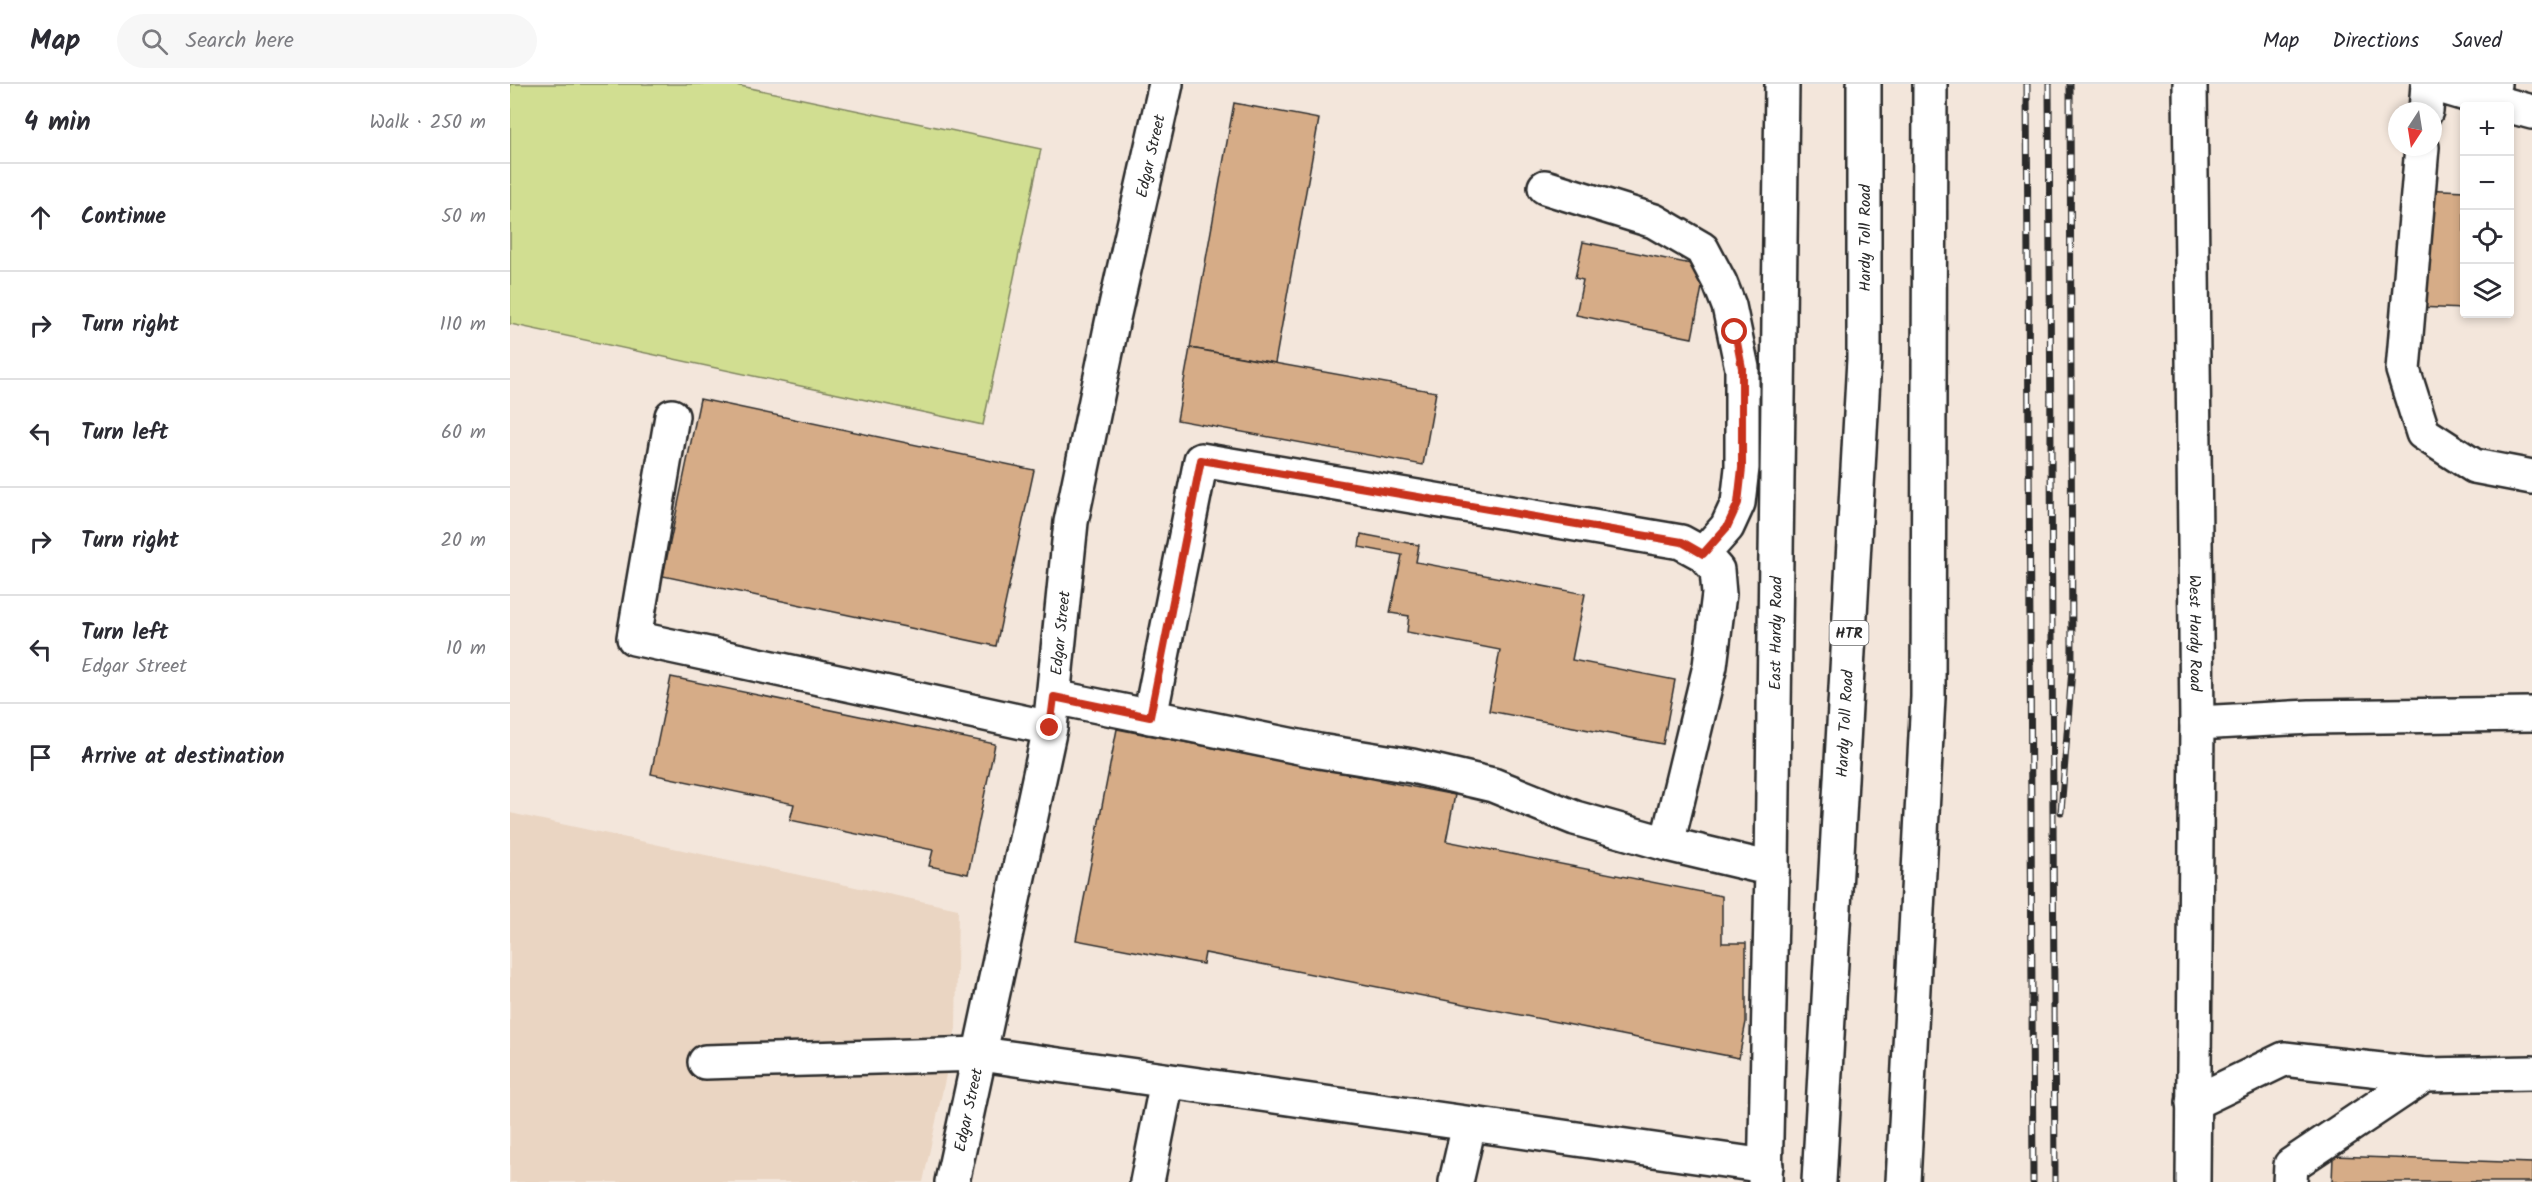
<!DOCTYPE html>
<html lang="en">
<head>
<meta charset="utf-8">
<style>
	body { margin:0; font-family:Kalam,sans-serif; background:#f7f7f7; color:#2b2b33 }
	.controls { position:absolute; right:18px; top:18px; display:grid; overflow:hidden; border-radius:6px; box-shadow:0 3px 9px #0003 }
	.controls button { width:54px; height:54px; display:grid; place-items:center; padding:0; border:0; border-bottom:2px solid #e1e1e2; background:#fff; color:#2b2b33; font:30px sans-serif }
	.compass { position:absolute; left:1878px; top:18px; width:54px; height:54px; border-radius:50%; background:#fff; box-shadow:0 3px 9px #0003; rotate:192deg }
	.stop { position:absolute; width:18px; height:18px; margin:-14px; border:4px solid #c8321e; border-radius:50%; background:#fff }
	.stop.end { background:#c8321e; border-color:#fff; box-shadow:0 2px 6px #0008 }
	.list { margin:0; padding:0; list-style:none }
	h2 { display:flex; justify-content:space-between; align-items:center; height:78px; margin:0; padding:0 24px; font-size:26px }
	h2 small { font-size:20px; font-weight:400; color:#7c7c81 }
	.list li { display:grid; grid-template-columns:39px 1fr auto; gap:18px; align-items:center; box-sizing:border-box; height:108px; padding:0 24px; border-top:2px solid #e1e1e2 }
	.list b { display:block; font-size:22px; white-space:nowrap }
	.list p { margin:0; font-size:20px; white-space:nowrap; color:#7c7c81 }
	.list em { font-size:20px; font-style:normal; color:#7c7c81 }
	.icon { flex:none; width:33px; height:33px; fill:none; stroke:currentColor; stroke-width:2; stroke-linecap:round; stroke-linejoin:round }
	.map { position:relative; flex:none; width:2022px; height:1098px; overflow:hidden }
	header { display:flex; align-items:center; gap:36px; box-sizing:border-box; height:84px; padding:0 30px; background:#fff; border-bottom:2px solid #e1e1e2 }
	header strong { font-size:28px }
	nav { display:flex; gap:33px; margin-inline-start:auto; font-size:21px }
	.search { width:420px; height:54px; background:#f7f7f7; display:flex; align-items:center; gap:15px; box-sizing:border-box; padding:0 21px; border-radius:33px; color:#7c7c81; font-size:22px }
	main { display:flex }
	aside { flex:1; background:#fff }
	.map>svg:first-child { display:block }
	.built { fill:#ead5c2 }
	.green { fill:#d1de91; stroke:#7e845e; stroke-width:1.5 }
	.building { fill:#d6ac87; stroke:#2b2b2b; stroke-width:1.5 }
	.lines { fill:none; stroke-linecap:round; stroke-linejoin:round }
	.minor-casing { stroke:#2b2b2b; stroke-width:38 }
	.major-casing { stroke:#2b2b2b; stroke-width:38 }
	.highway-casing { stroke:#2b2b2b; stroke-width:38 }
	.minor { stroke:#fff; stroke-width:33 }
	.major { stroke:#fff; stroke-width:33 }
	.highway { stroke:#fff; stroke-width:33 }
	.rail-casing { stroke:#2b2b2b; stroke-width:7 }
	.rail { stroke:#fff; stroke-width:4.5; stroke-dasharray:14; stroke-linecap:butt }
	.route { stroke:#c8321e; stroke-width:8 }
	.labels { text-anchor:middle; stroke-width:6; stroke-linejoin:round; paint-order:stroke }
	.shield { fill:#fff; stroke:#6b6b6b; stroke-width:1.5 }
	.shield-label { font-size:15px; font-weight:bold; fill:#2b2b2b }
	.street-label { font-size:16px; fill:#2b2b2b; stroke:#fff }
</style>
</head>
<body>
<header>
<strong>Map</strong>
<div class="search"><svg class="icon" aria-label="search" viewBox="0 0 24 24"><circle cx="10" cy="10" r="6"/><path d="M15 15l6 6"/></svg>Search here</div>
<nav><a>Map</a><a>Directions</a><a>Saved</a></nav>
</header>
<main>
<aside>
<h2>4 min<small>Walk · 250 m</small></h2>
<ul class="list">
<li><svg class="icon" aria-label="ahead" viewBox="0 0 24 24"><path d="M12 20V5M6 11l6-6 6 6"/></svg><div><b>Continue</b></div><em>50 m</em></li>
<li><svg class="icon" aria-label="right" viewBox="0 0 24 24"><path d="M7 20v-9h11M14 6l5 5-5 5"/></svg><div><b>Turn right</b></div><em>110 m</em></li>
<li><svg class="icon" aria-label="left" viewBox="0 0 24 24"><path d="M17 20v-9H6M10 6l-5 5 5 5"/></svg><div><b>Turn left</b></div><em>60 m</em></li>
<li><svg class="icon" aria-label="right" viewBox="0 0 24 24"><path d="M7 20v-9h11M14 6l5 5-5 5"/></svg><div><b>Turn right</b></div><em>20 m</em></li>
<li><svg class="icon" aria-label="left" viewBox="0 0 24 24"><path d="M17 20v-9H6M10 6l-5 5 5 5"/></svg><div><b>Turn left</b><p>Edgar Street</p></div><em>10 m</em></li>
<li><svg class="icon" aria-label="arrive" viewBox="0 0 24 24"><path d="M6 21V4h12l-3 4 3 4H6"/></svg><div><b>Arrive at destination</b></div></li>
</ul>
</aside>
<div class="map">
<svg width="2022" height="1098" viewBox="0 0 2022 1098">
	<rect width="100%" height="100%" fill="#f3e6db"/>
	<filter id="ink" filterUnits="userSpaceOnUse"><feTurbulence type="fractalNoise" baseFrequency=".0167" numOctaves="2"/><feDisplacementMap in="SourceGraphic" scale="12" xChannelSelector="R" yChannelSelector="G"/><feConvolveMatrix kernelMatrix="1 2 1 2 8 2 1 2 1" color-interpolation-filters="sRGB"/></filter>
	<g filter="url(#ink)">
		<polygon class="built" points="0,729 448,825 446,944 413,1098 0,1098"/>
		<polygon class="green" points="0,0 221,0 531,65 473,341 0,240"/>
		<g class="building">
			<polygon points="724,19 809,35 765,279 680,264"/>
			<polygon points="1912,105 1954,107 1954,225 1907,223"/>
			<polygon points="1073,158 1196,183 1182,254 1066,231 1073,196 1065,194"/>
			<polygon points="680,264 926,308 913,381 667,336"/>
			<polygon points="190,315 524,386 486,562 153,492"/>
			<polygon points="851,450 909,461 906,478 1075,510 1062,576 1165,596 1153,660 979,627 990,566 897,548 899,532 880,529 892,471 849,463"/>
			<polygon points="161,593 485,660 458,790 419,782 423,766 280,736 284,720 141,690"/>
			<polygon points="607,645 945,711 936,757 1212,812 1212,859 1236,859 1236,938 1229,974 695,869 693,880 566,856"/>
			<polygon points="1823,1072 2022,1079 2022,1098 1822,1098"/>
		</g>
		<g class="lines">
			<g class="minor-casing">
				<g id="minor">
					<polyline points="1922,0 1959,11 1984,0"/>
					<polyline points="1959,11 2022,28"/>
					<polyline points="1916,27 1918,0"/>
					<polyline points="1912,63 1893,286 1913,349 1964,382 2022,393"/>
					<polyline points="1035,103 1144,137 1192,165 1210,199 1219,222 1232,284 1232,384 1228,419 1217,443 1193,470"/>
					<polyline points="162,332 124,554 540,644"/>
					<polyline points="544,613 809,667 902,682 983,701 1065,734 1157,760 1262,785"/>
					<polyline points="640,633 691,376 1171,458 1193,470 1207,486 1209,510 1200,582 1157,760"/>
					<polyline points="1687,639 1800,633 2022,630"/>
					<polyline points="195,978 471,970 1256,1082"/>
					<polyline points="1683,1019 1774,975 1915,991 2022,989"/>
					<path id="s1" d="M442,1098L540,644L561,438L602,239L656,0"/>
					<polyline points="637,1098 657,997"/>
					<polyline points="946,1098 959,1041"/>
					<polyline points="1780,1098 1781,1081 1915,991"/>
				</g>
			</g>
			<g class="major-casing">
				<g id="major">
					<path id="s2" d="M1680,0L1687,639L1683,1098"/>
					<path id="s3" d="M1255,1098L1262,785L1272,0"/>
				</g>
			</g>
			<g class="highway-casing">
				<g id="highway">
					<path id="s4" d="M1309,1098L1354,275V0"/>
					<polyline points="1393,1098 1418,613 1420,0"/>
				</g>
			</g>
			<use href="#minor" class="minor"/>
			<use href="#major" class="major"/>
			<use href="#highway" class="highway"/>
			<g class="rail-casing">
				<g id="rail">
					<polyline points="1517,0 1523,1098"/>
					<polyline points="1539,0 1545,1098"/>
					<polyline points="1551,728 1562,585 1560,0"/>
				</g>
			</g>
			<use href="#rail" class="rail"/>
		</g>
	</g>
	<g class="lines" filter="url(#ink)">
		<polyline class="route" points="540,644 544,613 640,633 691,376 1172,458 1193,470 1217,443 1228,419 1232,384 1232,284 1225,248"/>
	</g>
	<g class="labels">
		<rect class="shield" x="1319.5" y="537" width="39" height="24" rx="4.5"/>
		<g class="shield-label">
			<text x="1339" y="554">HTR</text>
		</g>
		<g class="street-label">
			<text dy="6" stroke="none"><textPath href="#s1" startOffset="1046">Edgar Street</textPath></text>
			<text transform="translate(1354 154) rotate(-90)" y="6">Hardy Toll Road</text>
			<text dy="6" stroke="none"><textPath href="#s1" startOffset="560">Edgar Street</textPath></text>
			<text dy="6" stroke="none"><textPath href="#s3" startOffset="549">East Hardy Road</textPath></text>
			<text dy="6" stroke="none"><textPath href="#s2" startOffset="549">West Hardy Road</textPath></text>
			<text dy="6" stroke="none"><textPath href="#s4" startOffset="459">Hardy Toll Road</textPath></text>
			<text dy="6" stroke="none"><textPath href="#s1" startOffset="74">Edgar Street</textPath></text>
		</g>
	</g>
</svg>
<div class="controls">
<button>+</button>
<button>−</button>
<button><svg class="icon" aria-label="locate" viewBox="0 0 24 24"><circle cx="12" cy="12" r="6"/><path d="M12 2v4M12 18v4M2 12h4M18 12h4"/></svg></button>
<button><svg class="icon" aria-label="layers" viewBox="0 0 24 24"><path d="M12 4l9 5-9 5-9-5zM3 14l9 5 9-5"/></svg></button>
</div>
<svg class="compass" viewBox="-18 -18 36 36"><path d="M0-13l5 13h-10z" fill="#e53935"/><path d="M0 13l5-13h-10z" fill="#7c7c81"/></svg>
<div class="stop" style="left:1225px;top:248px"></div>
<div class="stop end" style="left:540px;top:644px"></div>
</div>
</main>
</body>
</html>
